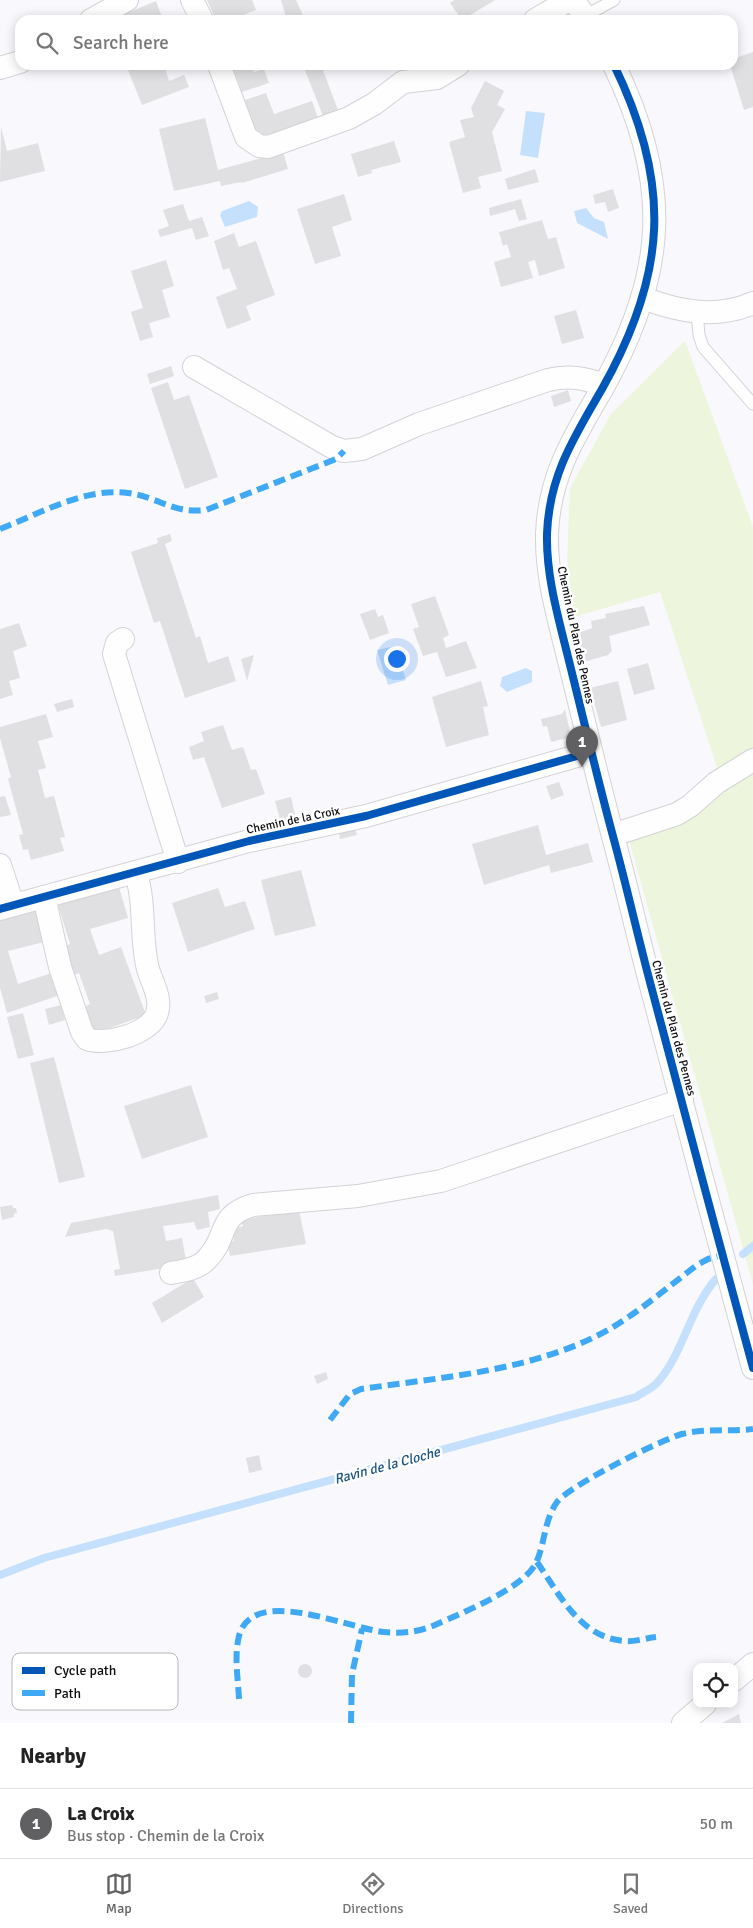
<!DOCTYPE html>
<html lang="en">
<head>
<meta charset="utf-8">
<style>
	body { margin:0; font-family:Signika,sans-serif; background:#f2f2f2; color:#222 }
	.controls { position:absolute; right:15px; bottom:15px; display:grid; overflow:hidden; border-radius:10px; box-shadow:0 2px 12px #0003 }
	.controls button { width:45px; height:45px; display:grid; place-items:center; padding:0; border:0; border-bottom:1px solid #e0e0e0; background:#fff; color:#222; font:25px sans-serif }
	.you { position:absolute; left:396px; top:658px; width:18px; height:18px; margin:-12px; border:4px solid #fff; border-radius:50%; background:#1a73e8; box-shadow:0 0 0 8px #1a73e833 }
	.badge { display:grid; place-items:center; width:32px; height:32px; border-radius:50%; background:#606063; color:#fff; font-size:16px; font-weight:700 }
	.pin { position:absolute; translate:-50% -41px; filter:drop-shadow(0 1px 2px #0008) }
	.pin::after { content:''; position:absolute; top:26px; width:18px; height:15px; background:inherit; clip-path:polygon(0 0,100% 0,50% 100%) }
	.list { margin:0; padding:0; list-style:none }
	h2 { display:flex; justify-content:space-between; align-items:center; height:65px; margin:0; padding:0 20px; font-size:21px }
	h2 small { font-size:16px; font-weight:400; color:#767676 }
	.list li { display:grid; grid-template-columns:32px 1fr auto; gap:15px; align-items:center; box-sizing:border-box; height:70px; padding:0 20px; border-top:1px solid #e0e0e0 }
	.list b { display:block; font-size:19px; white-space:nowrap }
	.list p { margin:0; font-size:16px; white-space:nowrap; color:#767676 }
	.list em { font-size:16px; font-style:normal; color:#767676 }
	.icon { flex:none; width:28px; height:28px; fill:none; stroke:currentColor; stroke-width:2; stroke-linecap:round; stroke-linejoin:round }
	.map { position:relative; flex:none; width:753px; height:1723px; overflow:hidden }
	.search { position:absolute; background:#fff; box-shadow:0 2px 12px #0003; left:15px; right:15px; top:15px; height:55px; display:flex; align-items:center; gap:12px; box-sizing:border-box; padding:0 18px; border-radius:15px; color:#767676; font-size:19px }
	.sheet { height:135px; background:#fff }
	nav { display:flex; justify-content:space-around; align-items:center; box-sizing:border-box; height:70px; border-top:1px solid #e0e0e0; background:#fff; font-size:14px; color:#767676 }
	nav a { display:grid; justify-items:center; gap:2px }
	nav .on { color:#606063 }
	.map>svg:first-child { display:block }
	.green { fill:#edf5dd }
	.water { fill:#c5e0fc }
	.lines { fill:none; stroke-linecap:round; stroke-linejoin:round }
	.stream { stroke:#c5e0fc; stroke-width:8 }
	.building { fill:#e0dfe2 }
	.service-casing { stroke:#d3d3d6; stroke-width:13 }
	.minor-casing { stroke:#d3d3d6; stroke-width:24 }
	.service { stroke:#fefeff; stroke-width:11 }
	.minor { stroke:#fefeff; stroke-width:22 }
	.quiet { stroke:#3fa9f5; stroke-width:6; stroke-dasharray:12 6; stroke-linecap:butt }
	.cycleway-casing { stroke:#fff; stroke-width:11 }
	.cycleway { stroke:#0057b8; stroke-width:8 }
	.labels { text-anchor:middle; stroke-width:5; stroke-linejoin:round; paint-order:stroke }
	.street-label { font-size:12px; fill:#0d0d10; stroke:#fff }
	.water-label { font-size:14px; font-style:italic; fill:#1a5382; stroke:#fff }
	.key { fill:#fff; stroke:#b6b6b7; stroke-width:1 }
	.key-label { font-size:14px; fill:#0d0d10 }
</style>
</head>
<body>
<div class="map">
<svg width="753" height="1723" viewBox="0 0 753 1723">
	<rect width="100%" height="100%" fill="#f9f9fd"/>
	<polygon class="green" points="685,341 753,527 753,1284 629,840 725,792 660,592 574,617 567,560 570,488 611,414"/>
	<g class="water">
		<polygon points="526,111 545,113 538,158 520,155"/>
		<polygon points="249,201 258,207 257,217 225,227 220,215 222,211"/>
		<polygon points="586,208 594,218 604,222 608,239 577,223 574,211"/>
		<polygon points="395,646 406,680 388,685 377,650"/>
		<polygon points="526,668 532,671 532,682 507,692 500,686 502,677"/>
	</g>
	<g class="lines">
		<g class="stream">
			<polyline points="743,1254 753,1246"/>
			<path d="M0,1575L44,1558L636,1397C642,1393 651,1389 656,1384C683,1355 689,1310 716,1279"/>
		</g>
	</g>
	<g class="building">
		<polygon points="207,0 252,0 256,10 230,20 216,20"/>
		<polygon points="281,0 296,0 305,20 287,20"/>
		<polygon points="454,0 495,0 462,20 450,3"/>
		<polygon points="156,1 163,20 110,20"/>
		<polygon points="753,52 753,107 744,110 730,65 733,65 733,59"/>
		<polygon points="126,65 164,65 169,81 184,75 189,87 142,105"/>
		<polygon points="232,65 251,65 254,72 264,69 269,83 242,92"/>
		<polygon points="303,65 321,65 338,110 323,116"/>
		<polygon points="485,81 504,91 497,105 505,109 492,132 502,171 478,177 481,188 463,193 449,142 465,137 460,120 474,117 471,108"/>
		<polygon points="266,93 274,114 312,101 318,118 259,141 245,100"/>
		<polygon points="205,118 218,170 283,152 288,169 242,183 241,182 221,186 220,181 174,191 159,129"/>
		<polygon points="1,127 7,151 38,143 45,171 0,182"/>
		<polygon points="394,141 401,162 371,170 372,173 358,177 351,154"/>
		<polygon points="535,169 539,182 508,190 505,179"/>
		<polygon points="613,189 619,208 608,212 605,202 595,204 593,195"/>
		<polygon points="344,194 352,220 332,227 341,256 315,264 297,209"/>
		<polygon points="521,199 527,219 519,221 515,209 490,216 489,208"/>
		<polygon points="183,204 189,221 202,217 209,236 196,240 192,228 160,237 158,230 169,226 163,210"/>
		<polygon points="542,220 548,239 556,237 565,268 539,276 535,260 528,262 533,278 501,287 494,262 511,257 507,244 503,246 499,232"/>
		<polygon points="234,233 239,247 256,241 275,295 246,306 251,320 227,329 216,297 237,289 229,268 223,270 214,241"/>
		<polygon points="166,260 174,286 162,290 170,317 149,323 153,337 140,341 131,312 143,308 131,271"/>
		<polygon points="576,310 584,338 562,344 554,316"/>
		<polygon points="171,366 174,376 150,384 147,374"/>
		<polygon points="168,382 174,400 189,395 218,477 185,489 151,388"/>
		<polygon points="568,390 571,401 554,407 551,396"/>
		<polygon points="170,534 172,541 165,544 196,638 200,636 208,663 228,656 236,681 185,698 160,621 154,623 131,552 158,543 157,538"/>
		<polygon points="435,596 449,635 443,638 446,648 466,641 477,668 446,677 437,652 423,656 413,629 419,627 411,604"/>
		<polygon points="644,606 650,625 609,636 612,651 608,655 584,662 574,625 580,623 581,632 592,628 591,621 606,618 605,614"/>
		<polygon points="375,609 378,617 383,615 389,633 370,640 360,614"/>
		<polygon points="19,623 27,646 13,651 20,678 9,681 13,695 0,699 0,629"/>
		<polygon points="254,655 247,681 241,659"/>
		<polygon points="648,663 655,689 634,695 627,669"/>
		<polygon points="481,681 488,706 483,707 489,735 446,747 432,697"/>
		<polygon points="618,681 627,720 601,727 590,688"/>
		<polygon points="72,699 74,707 57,712 54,704"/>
		<polygon points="565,709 571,737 551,742 547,726 543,727 541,719 562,714"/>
		<polygon points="46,714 53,737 38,741 46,768 38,770 45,798 54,796 65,837 60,838 64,851 31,860 28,849 23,850 19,835 23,834 8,779 11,777 0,738 0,727"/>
		<polygon points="223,725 232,750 243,747 251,770 256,769 265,794 222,808 204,757 193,760 189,747 204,741 201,732"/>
		<polygon points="559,782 564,795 551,800 546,786"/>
		<polygon points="5,796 11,815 0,817 0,797"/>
		<polygon points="291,797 296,819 281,823 275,801"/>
		<polygon points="538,825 546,855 588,843 593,862 551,873 549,865 484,885 472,844"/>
		<polygon points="354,826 357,835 340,839 338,830"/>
		<polygon points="301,870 316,926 275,936 261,880"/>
		<polygon points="119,887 128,918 90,929 99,955 121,947 146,1015 93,1034 83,1008 90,1004 79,973 71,976 62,947 70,944 58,905"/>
		<polygon points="218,888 225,907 245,901 255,929 188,952 172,903"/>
		<polygon points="41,909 44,942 8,951 18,984 55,972 63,994 7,1013 0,988 0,919"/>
		<polygon points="217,992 219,999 206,1003 204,996"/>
		<polygon points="61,1005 65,1020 49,1025 45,1009"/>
		<polygon points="23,1013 34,1055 18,1059 7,1017"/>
		<polygon points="54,1057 85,1177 59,1183 30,1063"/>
		<polygon points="191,1085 208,1137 142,1159 124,1106"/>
		<polygon points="218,1195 220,1209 208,1212 210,1227 197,1230 194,1222 163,1226 166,1241 182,1238 186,1261 171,1267 115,1276 114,1270 120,1269 113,1231 106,1229 65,1237 71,1223"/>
		<polygon points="12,1205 13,1208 16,1208 17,1213 14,1214 14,1217 2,1220 0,1207"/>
		<polygon points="299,1210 306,1244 230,1256 227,1242 234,1241 232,1229 243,1226 241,1220"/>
		<polygon points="193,1278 204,1297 162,1323 152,1303"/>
		<polygon points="326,1372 328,1379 317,1384 314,1376"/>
		<polygon points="259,1455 262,1470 249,1473 246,1458"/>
		<circle cx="305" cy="1671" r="7"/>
		<polygon points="739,1714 741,1723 722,1723"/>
	</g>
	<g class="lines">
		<g class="service-casing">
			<g id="service">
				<polyline points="585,16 614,0"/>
				<polyline points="697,312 699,335 703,347 753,404"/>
			</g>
		</g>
		<g class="minor-casing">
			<g id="minor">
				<polyline points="192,0 202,20"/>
				<polyline points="573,0 588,20"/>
				<polyline points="91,20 127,0"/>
				<polyline points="535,20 569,0"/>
				<polyline points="219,65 246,137 259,146 268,147 349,118 374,104 403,82 437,78 458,65"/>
				<path d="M614,65C672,184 667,274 602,389C574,437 549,476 547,534C546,577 559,620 569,661C584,721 598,781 614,840C627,888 638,937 651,986C684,1113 719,1241 753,1368"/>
				<polyline points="0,68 20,62"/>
				<path d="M643,298C680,312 716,319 753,303"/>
				<path d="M194,367L332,447L344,451L362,449L419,424L548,380C569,375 584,378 604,385"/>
				<polyline points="123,639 117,643 114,654 178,862"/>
				<polyline points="613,835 677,814 690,806 716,783 753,760"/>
				<polyline points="0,865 13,905"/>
				<path d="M44,897L60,967L82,1032L87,1039C105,1046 151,1034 157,1013C162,998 152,983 148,969C140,938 146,905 136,874"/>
				<polyline points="0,909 249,841 366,816 591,752"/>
				<path d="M171,1273C183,1271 198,1269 207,1259C229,1237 216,1216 253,1205L358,1196L441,1181L682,1100"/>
				<polyline points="734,1680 753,1664"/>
				<polyline points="683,1723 705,1704"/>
			</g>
		</g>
		<use href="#service" class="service"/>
		<use href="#minor" class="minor"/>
		<g class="quiet">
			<path d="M0,529C39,514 85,487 128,493C159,497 172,514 206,510L336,459L344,451"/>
			<path d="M330,1420L350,1394L361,1389C443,1377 534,1371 608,1330C639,1312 668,1287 697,1265L708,1259L723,1255"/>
			<path d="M537,1562C560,1595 580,1638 625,1641C635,1642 646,1638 656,1637"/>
			<path d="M239,1699C238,1678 234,1656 239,1636C252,1584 350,1629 384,1632C401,1634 419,1632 435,1625C462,1613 524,1588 536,1563C545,1544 544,1520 557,1502C569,1486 660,1440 682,1434C706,1428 729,1432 753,1429"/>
			<polyline points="351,1723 352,1674 362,1629"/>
		</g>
		<g class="cycleway-casing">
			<g id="cycleway">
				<path d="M614,65C672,184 667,274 602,389C574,437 549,476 547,534C546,577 559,620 569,661C584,721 598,781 614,840C627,888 638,937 651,986C684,1113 719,1241 753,1368"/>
				<polyline points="0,909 249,841 366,816 591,752"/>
			</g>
		</g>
		<use href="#cycleway" class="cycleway"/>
	</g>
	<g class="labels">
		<g class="street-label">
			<text transform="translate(576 635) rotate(78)" y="4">Chemin du Plan des Pennes</text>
			<text transform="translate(293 820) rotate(-12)" y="4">Chemin de la Croix</text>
			<text transform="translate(674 1028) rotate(75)" y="4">Chemin du Plan des Pennes</text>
		</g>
		<g class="water-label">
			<text transform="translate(387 1465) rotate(-15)" y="5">Ravin de la Cloche</text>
		</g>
	</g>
	<rect x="12" y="1653" width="166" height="57" rx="8" class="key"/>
	<rect x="22" y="1667" width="23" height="7" fill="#0057b8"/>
	<rect x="22" y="1690" width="23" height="6" fill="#3fa9f5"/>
	<g class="key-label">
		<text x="54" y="1675">Cycle path</text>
		<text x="54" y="1698">Path</text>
	</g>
</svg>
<div class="controls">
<button><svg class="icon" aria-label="locate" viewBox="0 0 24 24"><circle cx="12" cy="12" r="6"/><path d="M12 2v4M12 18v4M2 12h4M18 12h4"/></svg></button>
</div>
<div class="you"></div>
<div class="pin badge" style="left:582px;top:767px">1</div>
<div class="search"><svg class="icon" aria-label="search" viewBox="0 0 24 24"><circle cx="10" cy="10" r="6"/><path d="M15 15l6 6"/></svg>Search here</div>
</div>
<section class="sheet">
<h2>Nearby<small></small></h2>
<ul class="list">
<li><span class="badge">1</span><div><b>La Croix</b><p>Bus stop · Chemin de la Croix</p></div><em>50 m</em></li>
</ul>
</section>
<nav>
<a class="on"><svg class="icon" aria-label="map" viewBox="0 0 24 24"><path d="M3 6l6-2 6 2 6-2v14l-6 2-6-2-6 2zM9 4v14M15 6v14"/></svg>Map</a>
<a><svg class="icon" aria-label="directions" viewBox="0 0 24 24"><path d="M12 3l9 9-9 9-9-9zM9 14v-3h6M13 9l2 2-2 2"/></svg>Directions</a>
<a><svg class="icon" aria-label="saved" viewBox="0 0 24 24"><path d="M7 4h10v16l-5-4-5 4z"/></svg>Saved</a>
</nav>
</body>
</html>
